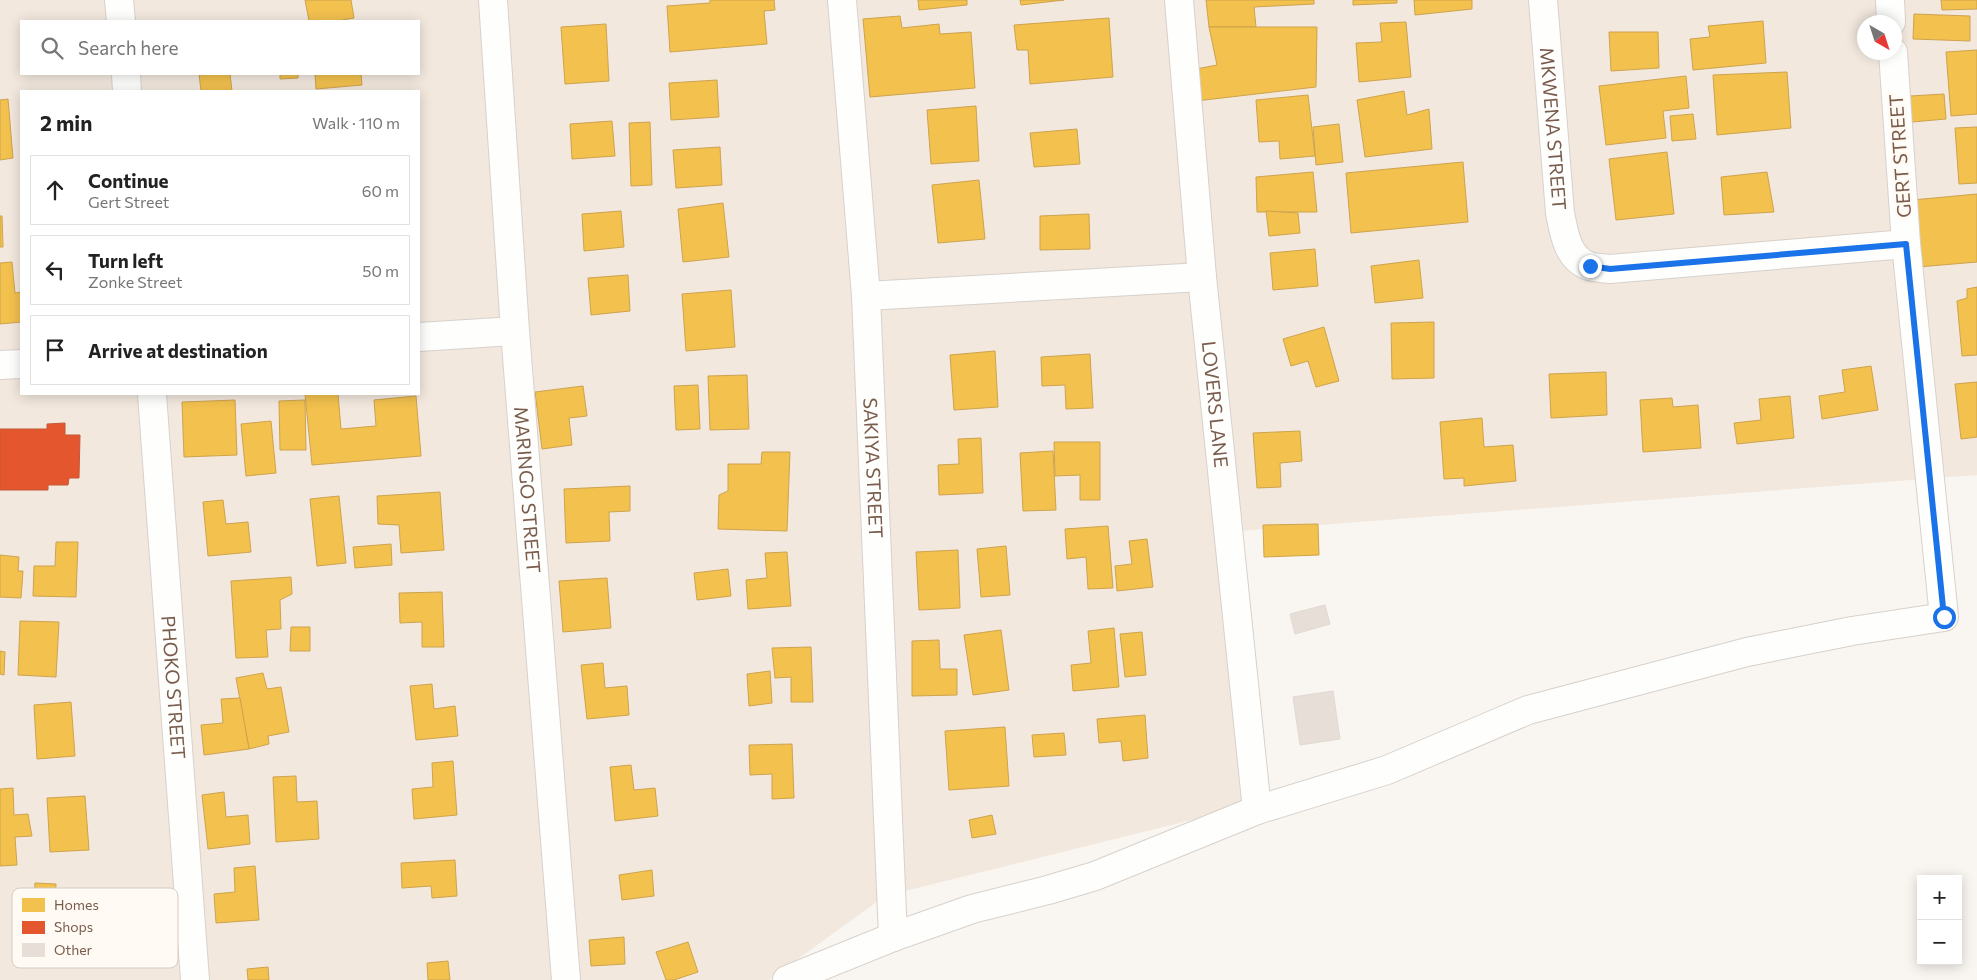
<!DOCTYPE html>
<html lang="en">
<head>
<meta charset="utf-8">
<style>
	body { margin:0; font-family:Commissioner,sans-serif; background:#f2f2f2; color:#222 }
	.controls { position:absolute; right:15px; bottom:15px; display:grid; overflow:hidden; border-radius:0px; box-shadow:0 2px 12px #0003 }
	.controls button { width:45px; height:45px; display:grid; place-items:center; padding:0; border:0; border-bottom:1px solid #e0e0e0; background:#fff; color:#222; font:25px sans-serif }
	.compass { position:absolute; left:1857px; top:15px; width:45px; height:45px; border-radius:50%; background:#fff; box-shadow:0 2px 12px #0003; rotate:141deg }
	.stop { position:absolute; width:15px; height:15px; margin:-11px; border:4px solid #1a73e8; border-radius:50%; background:#fff }
	.stop.end { background:#1a73e8; border-color:#fff; box-shadow:0 1px 5px #0008 }
	.list { margin:0; padding:0; list-style:none }
	h2 { display:flex; justify-content:space-between; align-items:center; height:65px; margin:0; padding:0 20px; font-size:21px }
	h2 small { font-size:16px; font-weight:400; color:#767676 }
	.list li { display:grid; grid-template-columns:32px 1fr auto; gap:15px; align-items:center; box-sizing:border-box; height:70px; margin:0 10px 10px; padding:0 10px; border:1px solid #e0e0e0; border-radius:0px }
	.list b { display:block; font-size:19px; white-space:nowrap }
	.list p { margin:0; font-size:16px; white-space:nowrap; color:#767676 }
	.list em { font-size:16px; font-style:normal; color:#767676 }
	.icon { flex:none; width:28px; height:28px; fill:none; stroke:currentColor; stroke-width:2; stroke-linecap:round; stroke-linejoin:round }
	.map { position:relative; flex:none; width:1977px; height:980px; overflow:hidden }
	.search { position:absolute; background:#fff; box-shadow:0 2px 12px #0003; left:20px; top:20px; width:400px; height:55px; display:flex; align-items:center; gap:12px; box-sizing:border-box; padding:0 18px; border-radius:0px; color:#767676; font-size:19px }
	.panel { position:absolute; background:#fff; box-shadow:0 2px 12px #0003; left:20px; top:90px; width:400px; height:305px; border-radius:0px }
	.map>svg:first-child { display:block }
	.residential { fill:#f2e8de; fill-rule:evenodd }
	.homes { fill:#f2c14e; stroke:#cea34e }
	.shops { fill:#e4572e; stroke:#c45837 }
	.building { fill:#e6ded7; stroke:#e2d8d2 }
	.lines { fill:none; stroke-linecap:round; stroke-linejoin:round }
	.street-casing { stroke:#d7d1cb; stroke-width:30 }
	.street { stroke:#fefefd; stroke-width:28 }
	.route { stroke:#1a73e8; stroke-width:6 }
	.labels { text-anchor:middle; stroke-width:5; stroke-linejoin:round; paint-order:stroke }
	.street-label { font-size:19px; fill:#7a5c4d; stroke:#fffaf3 }
	.key { fill:#fffaf3; stroke:#d7cbc1; stroke-width:1 }
	.key-label { font-size:14px; fill:#7a5c4d }
</style>
</head>
<body>
<div class="map">
<svg width="1977" height="980" viewBox="0 0 1977 980">
	<rect width="100%" height="100%" fill="#f9f5f0"/>
	<path class="residential" d="M0,0H1977V475L1226,532L1244,807L885,896L769,980H0ZM21,21H419V74H21ZM1864,22H1894V52H1864ZM21,91H419V394H21Z"/>
	<g class="homes">
		<polygon points="305,0 351,0 354,18 337,21 309,21"/>
		<polygon points="710,0 774,0 775,10 764,11 767,44 670,52 667,6 710,3"/>
		<polygon points="918,0 967,0 967,5 919,10"/>
		<polygon points="1020,0 1064,0 1021,5"/>
		<polygon points="1206,0 1314,0 1314,4 1254,7 1256,27 1209,27"/>
		<polygon points="1353,0 1397,0 1397,3 1353,5"/>
		<polygon points="1414,0 1472,0 1472,9 1415,15"/>
		<polygon points="1941,0 1977,0 1977,9 1942,10"/>
		<polygon points="1914,14 1970,16 1970,41 1913,39"/>
		<polygon points="900,16 902,28 939,24 940,34 971,32 975,88 870,97 863,19"/>
		<polygon points="1109,18 1113,77 1030,84 1028,50 1017,50 1014,25"/>
		<polygon points="1763,21 1766,63 1693,70 1690,39 1710,37 1708,26"/>
		<polygon points="1406,22 1411,77 1359,82 1356,43 1382,42 1380,23"/>
		<polygon points="606,24 609,81 565,84 561,27"/>
		<polygon points="1209,27 1317,27 1316,87 1196,101 1196,69 1217,65"/>
		<polygon points="1609,32 1658,32 1659,68 1611,71"/>
		<polygon points="1977,50 1977,114 1951,116 1946,52"/>
		<polygon points="1787,72 1791,128 1717,135 1713,75"/>
		<polygon points="199,74 230,74 232,91 201,91"/>
		<polygon points="280,74 298,74 298,78 280,79"/>
		<polygon points="315,74 361,74 362,85 316,89"/>
		<polygon points="1686,76 1689,108 1663,111 1666,138 1606,145 1599,86"/>
		<polygon points="717,80 719,117 671,120 669,83"/>
		<polygon points="1404,91 1407,115 1429,109 1432,149 1365,157 1357,100"/>
		<polygon points="1944,94 1946,119 1912,122 1910,96"/>
		<polygon points="1308,95 1315,156 1280,159 1279,141 1259,142 1256,100"/>
		<polygon points="8,99 13,158 0,160 0,100"/>
		<polygon points="976,106 979,161 931,164 927,110"/>
		<polygon points="1693,114 1696,139 1672,141 1670,116"/>
		<polygon points="612,121 615,156 572,159 570,124"/>
		<polygon points="650,122 652,185 631,186 629,123"/>
		<polygon points="1339,124 1343,162 1316,165 1313,127"/>
		<polygon points="1977,127 1977,183 1959,184 1955,128"/>
		<polygon points="1077,129 1080,164 1034,167 1030,133"/>
		<polygon points="720,147 722,185 676,188 673,150"/>
		<polygon points="1667,152 1674,214 1616,220 1609,159"/>
		<polygon points="1463,162 1468,222 1351,233 1346,173"/>
		<polygon points="1313,172 1317,212 1257,212 1256,177"/>
		<polygon points="1767,172 1774,212 1724,215 1721,177"/>
		<polygon points="979,180 985,239 938,243 932,185"/>
		<polygon points="1977,194 1977,262 1918,267 1912,200"/>
		<polygon points="723,203 729,257 683,262 678,209"/>
		<polygon points="621,211 624,247 584,251 582,214"/>
		<polygon points="1266,211 1298,213 1300,233 1269,236"/>
		<polygon points="1089,214 1090,249 1040,250 1040,216"/>
		<polygon points="0,216 2,216 3,247 0,247"/>
		<polygon points="1315,249 1318,286 1273,290 1270,253"/>
		<polygon points="1419,260 1423,298 1375,303 1371,266"/>
		<polygon points="12,262 15,293 21,292 21,322 0,324 0,263"/>
		<polygon points="628,275 630,311 591,315 588,278"/>
		<polygon points="1977,287 1977,355 1962,356 1957,301 1967,298 1967,289"/>
		<polygon points="731,290 735,347 686,351 682,294"/>
		<polygon points="1434,322 1434,378 1392,379 1391,323"/>
		<polygon points="1324,327 1339,381 1316,387 1308,361 1291,366 1283,339"/>
		<polygon points="995,351 998,407 954,410 950,355"/>
		<polygon points="1090,354 1093,408 1066,409 1065,385 1042,386 1041,357"/>
		<polygon points="1871,366 1878,410 1822,419 1819,396 1845,392 1842,370"/>
		<polygon points="1606,372 1607,415 1551,418 1549,374"/>
		<polygon points="747,375 749,429 710,430 708,376"/>
		<polygon points="1977,382 1977,437 1961,439 1955,384"/>
		<polygon points="698,385 700,429 676,430 674,386"/>
		<polygon points="583,386 587,416 569,418 572,445 542,449 535,392"/>
		<polygon points="305,394 338,394 341,429 376,426 374,400 416,396 421,456 312,465"/>
		<polygon points="1790,396 1794,438 1737,444 1734,423 1761,420 1759,399"/>
		<polygon points="1672,398 1673,407 1698,405 1701,448 1643,452 1640,400"/>
		<polygon points="235,400 237,455 184,457 182,402"/>
		<polygon points="305,400 306,450 280,450 279,401"/>
		<polygon points="1482,418 1484,447 1513,445 1516,481 1464,486 1464,478 1444,479 1440,422"/>
		<polygon points="271,421 276,473 246,476 241,424"/>
		<polygon points="1300,431 1302,461 1280,463 1281,487 1257,488 1253,433"/>
		<polygon points="981,438 983,493 939,495 938,465 959,464 958,439"/>
		<polygon points="1054,442 1100,442 1100,500 1080,500 1080,475 1055,476"/>
		<polygon points="1053,451 1056,510 1023,511 1020,453"/>
		<polygon points="762,452 790,452 787,531 718,529 719,495 728,491 728,464 761,464"/>
		<polygon points="630,486 630,511 609,512 610,541 566,543 564,489"/>
		<polygon points="440,492 444,550 401,553 399,525 378,524 377,496"/>
		<polygon points="339,496 346,563 317,566 310,499"/>
		<polygon points="223,500 226,524 248,522 251,552 208,556 203,502"/>
		<polygon points="1318,524 1319,555 1264,557 1263,525"/>
		<polygon points="1108,526 1113,588 1088,589 1086,557 1067,559 1065,529"/>
		<polygon points="1147,539 1153,587 1117,591 1115,566 1132,564 1129,541"/>
		<polygon points="56,542 78,542 76,597 33,596 34,566 55,566"/>
		<polygon points="391,544 392,565 355,568 353,547"/>
		<polygon points="1006,546 1010,595 981,597 977,549"/>
		<polygon points="958,550 960,608 919,610 916,552"/>
		<polygon points="787,552 791,606 748,609 746,580 767,578 765,553"/>
		<polygon points="0,555 19,557 18,571 23,571 21,598 0,597"/>
		<polygon points="728,569 731,596 697,600 694,573"/>
		<polygon points="291,577 292,594 280,600 281,629 266,630 268,657 236,658 231,581"/>
		<polygon points="607,578 611,628 563,632 559,581"/>
		<polygon points="442,592 444,647 422,647 422,622 400,623 399,593"/>
		<polygon points="20,621 59,622 56,677 18,675"/>
		<polygon points="291,627 310,627 310,651 290,651"/>
		<polygon points="1114,628 1119,687 1073,691 1071,665 1091,663 1088,631"/>
		<polygon points="1001,630 1009,690 973,695 964,635"/>
		<polygon points="1142,632 1146,675 1125,677 1120,634"/>
		<polygon points="939,640 940,669 957,669 957,695 912,696 912,641"/>
		<polygon points="811,647 813,702 791,702 791,677 775,678 772,648"/>
		<polygon points="0,651 5,652 4,675 0,674"/>
		<polygon points="603,663 605,688 627,686 629,715 587,719 581,665"/>
		<polygon points="770,671 772,703 749,706 747,674"/>
		<polygon points="263,673 267,689 281,687 289,732 268,736 269,744 249,749 236,678"/>
		<polygon points="432,684 434,709 455,706 458,736 416,740 410,686"/>
		<polygon points="240,698 249,749 204,755 201,725 223,723 221,699"/>
		<polygon points="71,702 75,756 37,759 34,705"/>
		<polygon points="1145,715 1148,758 1123,761 1121,741 1099,743 1097,719"/>
		<polygon points="1005,727 1009,786 949,790 945,731"/>
		<polygon points="1064,733 1066,755 1034,757 1032,735"/>
		<polygon points="792,744 794,798 772,799 772,774 750,775 749,745"/>
		<polygon points="453,761 457,815 414,819 412,789 433,787 432,763"/>
		<polygon points="631,765 634,790 655,788 658,816 615,821 610,767"/>
		<polygon points="296,776 297,802 317,801 319,839 276,842 273,777"/>
		<polygon points="13,788 14,815 28,814 32,836 15,837 17,865 0,866 0,789"/>
		<polygon points="224,792 226,817 248,815 250,844 208,849 202,795"/>
		<polygon points="85,796 89,850 50,852 47,798"/>
		<polygon points="992,815 996,834 972,838 969,820"/>
		<polygon points="455,860 457,896 432,898 431,886 402,888 401,863"/>
		<polygon points="255,866 259,920 216,923 214,894 235,892 234,868"/>
		<polygon points="652,870 654,896 622,900 619,875"/>
		<polygon points="35,883 56,884 55,909 77,910 75,939 32,937"/>
		<polygon points="624,937 625,964 591,966 589,940"/>
		<polygon points="688,942 698,972 674,980 666,980 656,952"/>
		<polygon points="448,961 450,980 428,980 427,963"/>
		<polygon points="268,967 269,980 248,980 247,969"/>
	</g>
	<polygon class="shops" points="65,423 65,435 80,435 79,478 69,478 68,485 48,485 48,490 0,490 0,429 47,429 47,424"/>
	<g class="building">
		<polygon points="1325,605 1330,624 1295,634 1290,614"/>
		<polygon points="1333,691 1340,739 1300,745 1293,697"/>
	</g>
	<g class="lines">
		<g class="street-casing">
			<g id="street">
				<polyline points="119,0 121,21"/>
				<path id="s1" d="M493,0L515,331L566,980"/>
				<path id="s2" d="M842,0L866,296L893,937"/>
				<path id="s3" d="M1179,0L1202,277L1257,810"/>
				<path id="s4" d="M1543,0L1560,213C1564,233 1567,258 1589,266C1595,268 1603,268 1610,269L1906,244"/>
				<polyline points="1890,0 1891,22"/>
				<polyline points="126,74 127,91"/>
				<polyline points="866,296 1202,277"/>
				<polyline points="419,337 515,331"/>
				<polyline points="0,365 21,364"/>
				<path id="s5" d="M152,394L195,980"/>
				<polyline points="787,980 893,937 972,909 1048,890 1095,876 1257,810 1387,770 1528,710 1747,652 1852,631 1944,617 1906,244 1893,52"/>
			</g>
		</g>
		<use href="#street" class="street"/>
	</g>
	<g class="lines">
		<polyline class="route" points="1590,266 1610,269 1906,244 1944,617"/>
	</g>
	<g class="labels">
		<g class="street-label">
			<text dy="7" stroke="none"><textPath href="#s4" startOffset="129">MKWENA STREET</textPath></text>
			<text transform="translate(1900 156) rotate(-94)" y="7">GERT STREET</text>
			<text dy="7" stroke="none"><textPath href="#s3" startOffset="406">LOVERS LANE</textPath></text>
			<text dy="7" stroke="none"><textPath href="#s2" startOffset="469">SAKIYA STREET</textPath></text>
			<text dy="7" stroke="none"><textPath href="#s1" startOffset="491">MARINGO STREET</textPath></text>
			<text dy="7" stroke="none"><textPath href="#s5" startOffset="294">PHOKO STREET</textPath></text>
		</g>
	</g>
	<rect x="12" y="888" width="166" height="80" rx="8" class="key"/>
	<rect x="22" y="898" width="23" height="14" fill="#f2c14e"/>
	<rect x="22" y="921" width="23" height="13" fill="#e4572e"/>
	<rect x="22" y="943" width="23" height="14" fill="#e6ded7"/>
	<g class="key-label">
		<text x="54" y="910">Homes</text>
		<text x="54" y="932">Shops</text>
		<text x="54" y="955">Other</text>
	</g>
</svg>
<div class="controls">
<button>+</button>
<button>−</button>
</div>
<svg class="compass" viewBox="-18 -18 36 36"><path d="M0-13l5 13h-10z" fill="#e53935"/><path d="M0 13l5-13h-10z" fill="#767676"/></svg>
<div class="stop" style="left:1944px;top:617px"></div>
<div class="stop end" style="left:1590px;top:266px"></div>
<div class="search"><svg class="icon" aria-label="search" viewBox="0 0 24 24"><circle cx="10" cy="10" r="6"/><path d="M15 15l6 6"/></svg>Search here</div>
<section class="panel">
<h2>2 min<small>Walk · 110 m</small></h2>
<ul class="list">
<li><svg class="icon" aria-label="ahead" viewBox="0 0 24 24"><path d="M12 20V5M6 11l6-6 6 6"/></svg><div><b>Continue</b><p>Gert Street</p></div><em>60 m</em></li>
<li><svg class="icon" aria-label="left" viewBox="0 0 24 24"><path d="M17 20v-9H6M10 6l-5 5 5 5"/></svg><div><b>Turn left</b><p>Zonke Street</p></div><em>50 m</em></li>
<li><svg class="icon" aria-label="arrive" viewBox="0 0 24 24"><path d="M6 21V4h12l-3 4 3 4H6"/></svg><div><b>Arrive at destination</b></div></li>
</ul>
</section>
</div>
</body>
</html>
